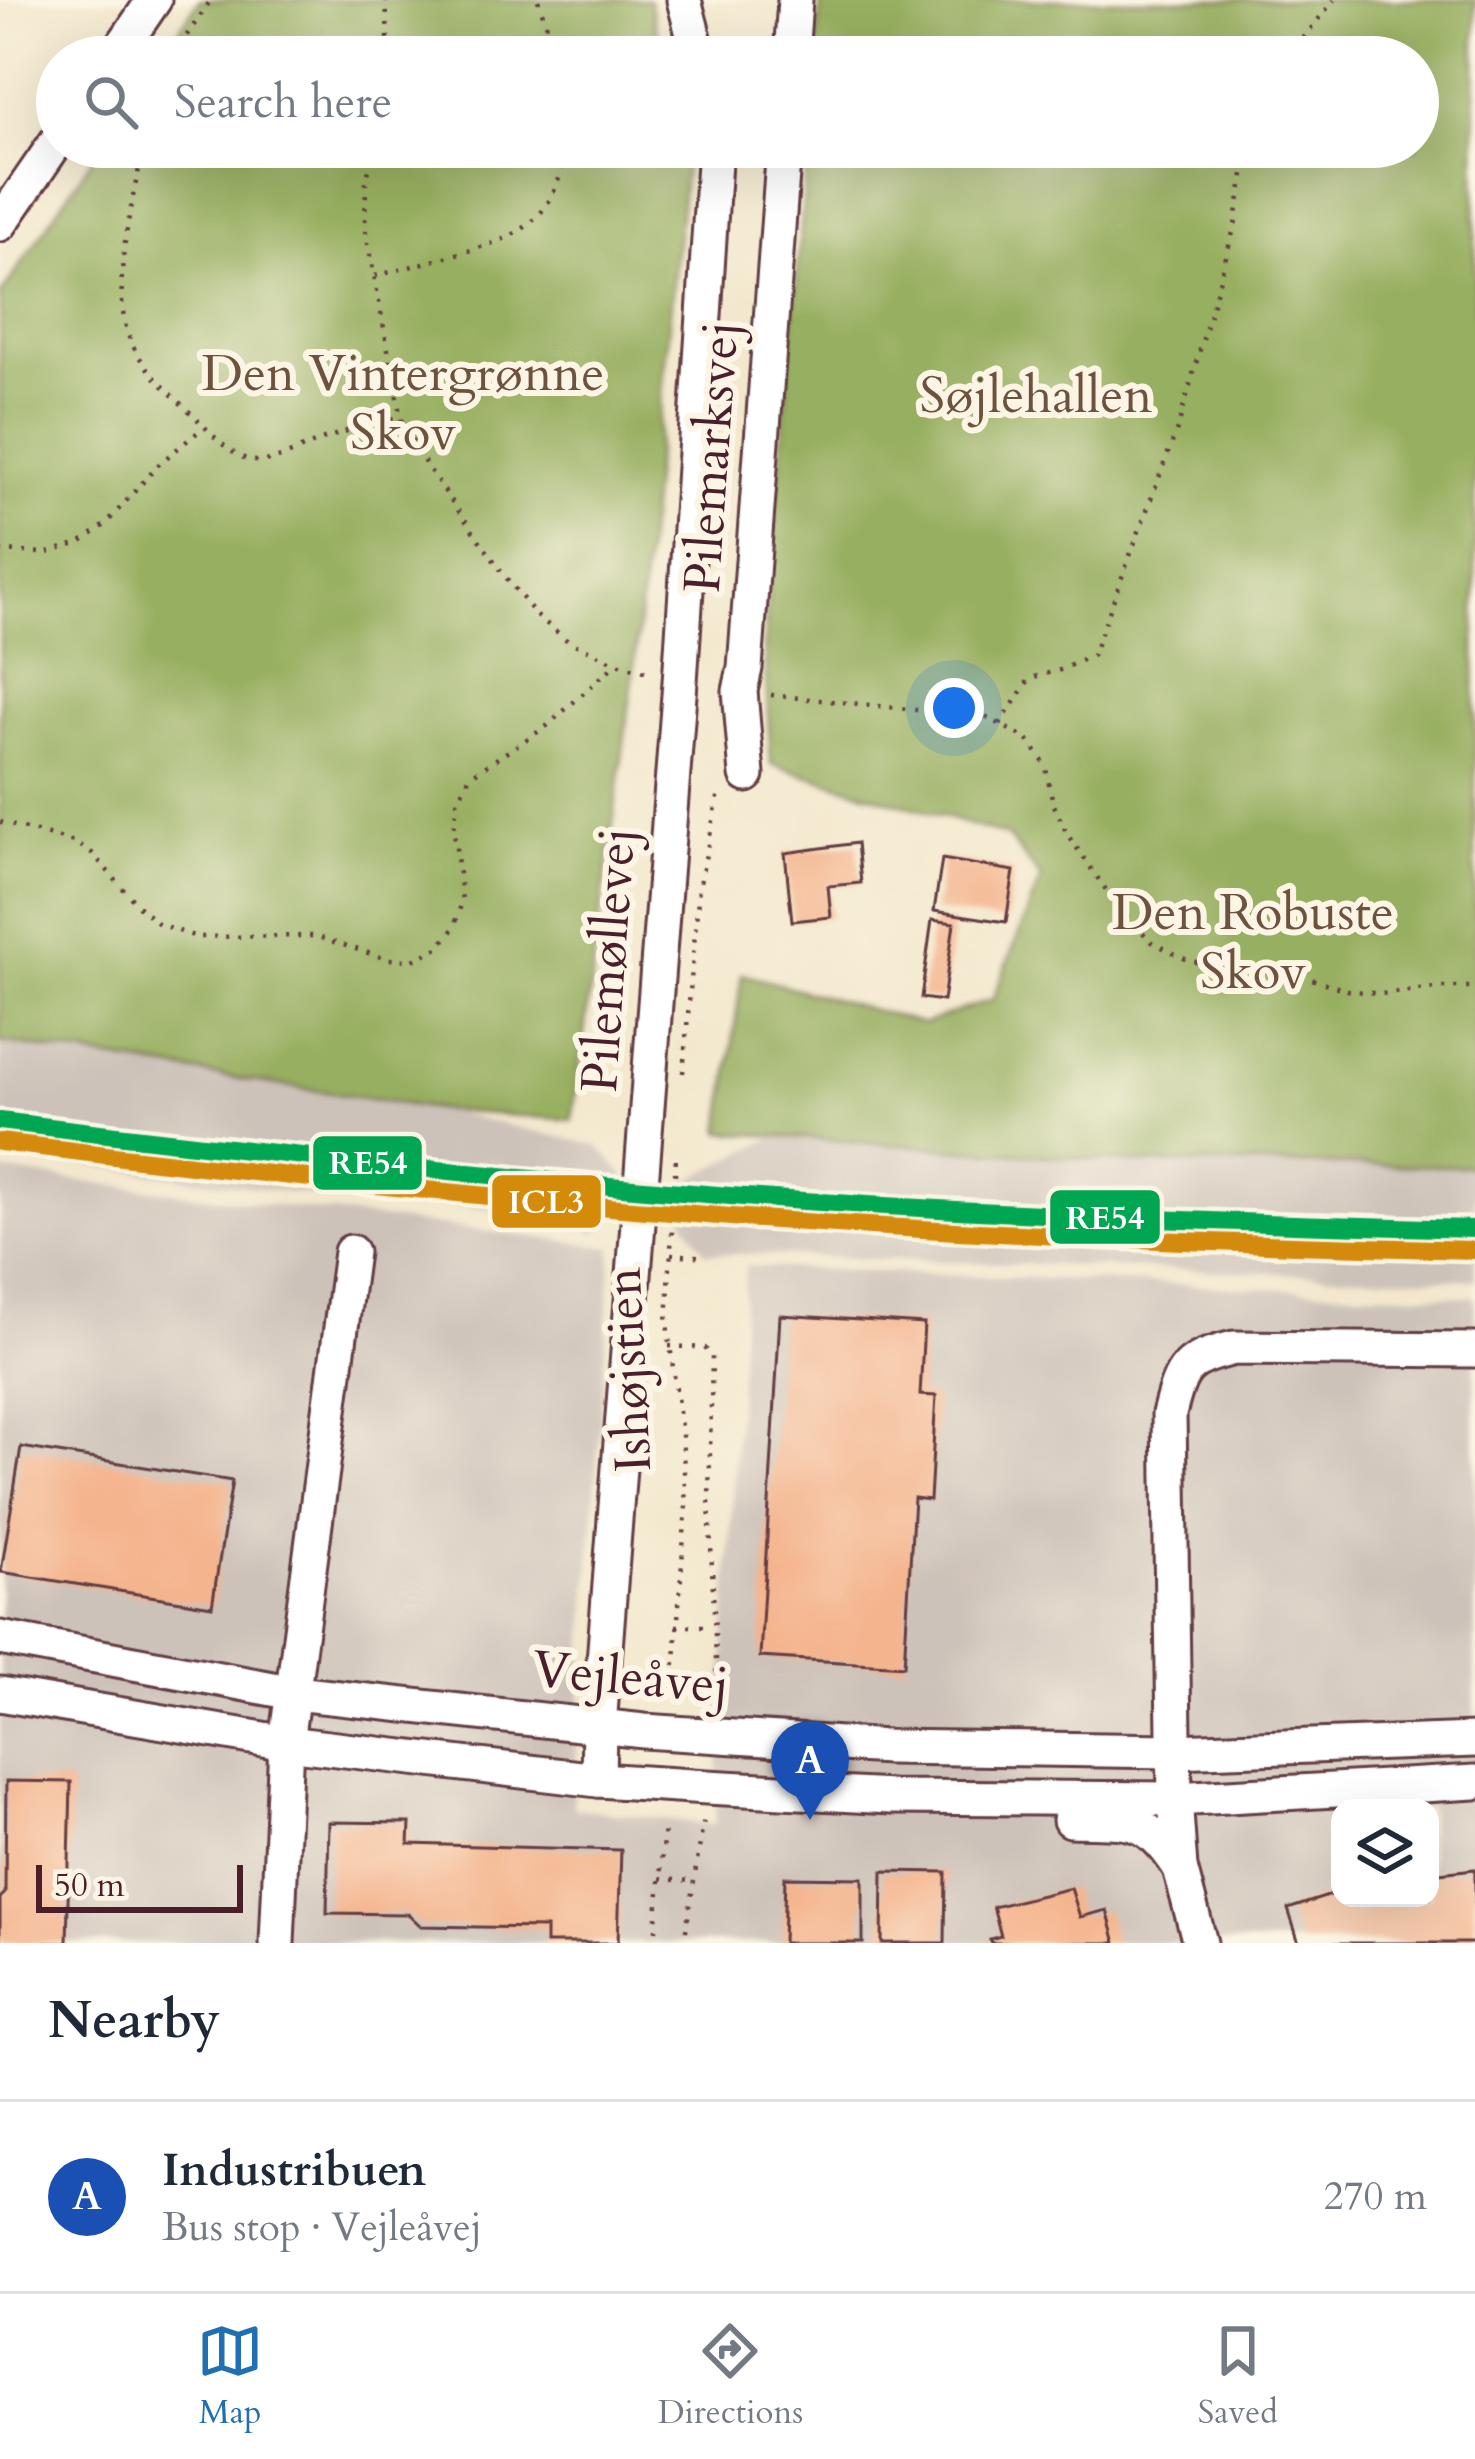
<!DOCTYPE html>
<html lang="en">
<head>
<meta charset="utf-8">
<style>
	body { margin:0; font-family:Cardo,serif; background:#f2f2f3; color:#1f2937 }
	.controls { position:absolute; right:36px; bottom:36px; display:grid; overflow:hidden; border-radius:24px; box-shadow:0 12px 48px #0002 }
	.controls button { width:108px; height:108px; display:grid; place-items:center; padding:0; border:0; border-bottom:3px solid #e0e1e3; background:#fff; color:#1f2937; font:60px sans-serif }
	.scale { position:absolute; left:36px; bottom:30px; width:207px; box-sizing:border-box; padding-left:12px; border:6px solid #4a1f2b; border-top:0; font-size:33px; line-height:42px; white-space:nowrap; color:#4a1f2b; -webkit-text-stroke:9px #fcf5e5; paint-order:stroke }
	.you { position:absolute; left:954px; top:708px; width:42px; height:42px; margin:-30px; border:9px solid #fff; border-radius:50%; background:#1a73e8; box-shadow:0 0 0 18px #1a73e833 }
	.badge { display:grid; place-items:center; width:78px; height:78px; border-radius:50%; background:#1f6fb2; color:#fff; font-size:39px; font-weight:700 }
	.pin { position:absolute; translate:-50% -99px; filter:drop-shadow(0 3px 6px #0008) }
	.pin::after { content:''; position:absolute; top:63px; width:42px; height:36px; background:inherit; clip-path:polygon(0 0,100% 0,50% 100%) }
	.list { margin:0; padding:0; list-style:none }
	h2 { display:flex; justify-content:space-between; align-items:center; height:156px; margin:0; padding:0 48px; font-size:51px }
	h2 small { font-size:39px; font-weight:400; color:#747a83 }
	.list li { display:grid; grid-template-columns:78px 1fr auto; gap:36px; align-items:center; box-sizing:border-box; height:192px; padding:0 48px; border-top:3px solid #e0e1e3 }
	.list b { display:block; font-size:45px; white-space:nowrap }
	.list p { margin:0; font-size:39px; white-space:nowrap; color:#747a83 }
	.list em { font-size:39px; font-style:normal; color:#747a83 }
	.icon { flex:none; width:66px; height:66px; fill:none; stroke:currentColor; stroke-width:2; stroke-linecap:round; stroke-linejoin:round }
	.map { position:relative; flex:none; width:1475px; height:1943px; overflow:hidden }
	.search { position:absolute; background:#fff; box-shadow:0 12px 48px #0002; left:36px; right:36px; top:36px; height:132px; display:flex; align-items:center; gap:30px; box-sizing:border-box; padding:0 42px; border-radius:66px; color:#747a83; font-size:45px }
	.sheet { height:348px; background:#fff }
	nav { display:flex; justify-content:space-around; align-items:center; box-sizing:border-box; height:168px; border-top:3px solid #e0e1e3; background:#fff; font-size:33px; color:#747a83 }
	nav a { display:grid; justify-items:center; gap:6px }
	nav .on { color:#1f6fb2 }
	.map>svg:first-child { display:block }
	.industrial { fill:#cdc2b9; fill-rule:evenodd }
	.forest { fill:#97af60; stroke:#706746; stroke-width:3 }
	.building { fill:#f4b48d }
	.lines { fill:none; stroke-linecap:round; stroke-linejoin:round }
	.minor-casing { stroke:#633d43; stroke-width:39 }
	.path { stroke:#633d43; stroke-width:4.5; stroke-dasharray:3 9; stroke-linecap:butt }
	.minor { stroke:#fff; stroke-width:33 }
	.rail-1-casing { stroke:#fcf5e5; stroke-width:27 }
	.rail-2-casing { stroke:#fcf5e5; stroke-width:27 }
	.rail-1 { stroke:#00a651; stroke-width:18 }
	.rail-2 { stroke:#d48b09; stroke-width:18 }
	.labels { text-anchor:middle; stroke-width:12; stroke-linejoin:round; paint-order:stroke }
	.park-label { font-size:51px; fill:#6d533e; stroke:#fcf5e5 }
	.street-label { font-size:51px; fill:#4a1f2b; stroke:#fcf5e5 }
	.line-badge { stroke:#fcf5e5; stroke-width:4.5 }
	.badge-label { font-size:33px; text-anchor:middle; font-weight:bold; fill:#fff }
</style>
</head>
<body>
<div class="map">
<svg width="1475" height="1943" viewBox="0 0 1475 1943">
	<rect width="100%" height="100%" fill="#fcf5e5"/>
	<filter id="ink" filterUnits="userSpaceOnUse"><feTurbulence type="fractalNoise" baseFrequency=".00833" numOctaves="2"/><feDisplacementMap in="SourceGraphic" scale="24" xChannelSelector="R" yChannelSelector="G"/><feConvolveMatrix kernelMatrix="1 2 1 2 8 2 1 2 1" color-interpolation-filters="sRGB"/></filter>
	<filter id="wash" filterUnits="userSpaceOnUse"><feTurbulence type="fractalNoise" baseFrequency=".004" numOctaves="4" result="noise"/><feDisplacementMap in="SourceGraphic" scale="48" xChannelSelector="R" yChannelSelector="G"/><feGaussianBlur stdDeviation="2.7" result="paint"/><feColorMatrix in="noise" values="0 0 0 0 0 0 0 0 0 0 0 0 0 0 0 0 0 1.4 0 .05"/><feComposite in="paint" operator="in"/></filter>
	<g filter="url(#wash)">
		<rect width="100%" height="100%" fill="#f3e8cd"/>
		<g class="industrial">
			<polygon points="0,1042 443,1110 598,1146 624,1175 623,1210 594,1234 571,1215 301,1194 0,1153"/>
			<polygon points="776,1136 1144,1163 1475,1166 1475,1280 706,1253 684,1220 685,1182"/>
			<path d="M0,1171L612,1247L573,1808L715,1825L745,1266L1475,1297V1943H0ZM1340,1808H1430V1898H1340Z"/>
		</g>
		<g class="forest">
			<polygon points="199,0 649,0 663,57 161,57"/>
			<polygon points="821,0 1475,0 1475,1166 1144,1163 721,1132 742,974 924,1024 993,999 1041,878 1007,836 771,764 764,643 808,147 1418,147 1418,57 816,57"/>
			<polygon points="100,147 684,147 686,156 632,686 572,1120 443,1110 0,1042 0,296"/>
		</g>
		<g id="blocks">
			<g class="building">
				<polygon points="857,843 861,883 828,886 831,917 792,921 785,853"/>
				<polygon points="942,859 1014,871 1006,922 934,911"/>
				<polygon points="932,920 954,923 943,1001 921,998"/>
				<polygon points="780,1315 924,1324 920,1395 936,1396 930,1500 914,1498 904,1666 760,1657"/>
				<polygon points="21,1447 232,1481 212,1606 1,1572"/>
				<polygon points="6,1781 71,1782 67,1943 0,1943 0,1898 5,1893"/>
				<polygon points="329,1822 410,1823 409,1844 621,1850 618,1943 546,1943 546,1928 421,1926 408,1914 327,1913"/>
				<polygon points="1475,1869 1475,1943 1299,1943 1288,1909 1340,1892 1340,1898 1430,1898 1430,1874"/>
				<polygon points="883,1871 946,1872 945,1943 882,1943"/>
				<polygon points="785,1877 863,1878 863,1943 783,1943"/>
				<polygon points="1071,1888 1080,1917 1107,1910 1116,1943 991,1943 990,1939 1001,1936 993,1907"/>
			</g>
		</g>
	</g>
	<g filter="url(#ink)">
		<use href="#blocks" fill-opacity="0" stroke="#633d43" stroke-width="3"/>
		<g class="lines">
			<g class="minor-casing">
				<g id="minor">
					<polyline points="684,0 699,57"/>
					<polyline points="115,57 154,0"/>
					<polyline points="791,57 795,0"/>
					<polyline points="0,224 57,141"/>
					<polyline points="747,775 740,691 745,668 784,147"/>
					<polyline points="0,1638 294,1693 644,1731 887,1747 1174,1751 1475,1740"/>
					<polyline points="0,1694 286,1743 598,1780 707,1787 891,1797 1175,1799 1475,1782"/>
					<polyline points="598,1780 599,1726 680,682 715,147"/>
					<path d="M1070,1820C1130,1822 1145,1814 1180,1868"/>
					<polyline points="277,1943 286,1743 351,1252"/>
					<path d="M1200,1943L1180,1868L1175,1799L1169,1414C1181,1366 1186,1360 1234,1348L1475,1350"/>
				</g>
			</g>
			<g class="path">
				<polyline points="386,0 389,57"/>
				<polyline points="538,0 558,57"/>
				<polyline points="176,57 185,38 211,0"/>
				<polyline points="1288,57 1334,0"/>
				<path d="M144,147C132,200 107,297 133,346C147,374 178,400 200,422C216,438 236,462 260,461C284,460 308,444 330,437C353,428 377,423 401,416"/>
				<polyline points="374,147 366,183 365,227 402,424 426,465 510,583 537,616 568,641 617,663 648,672"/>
				<path d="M375,276C402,269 429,262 456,254C523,237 555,220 566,147"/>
				<polyline points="0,551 47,553 80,543 105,525 160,463 204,427"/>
				<polyline points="771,695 986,717 1027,739 1045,764 1053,803 1067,834 1118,907 1152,942 1189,961 1240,969 1289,972 1347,990 1381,994 1445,987 1475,987"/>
				<polyline points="1000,724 1030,678 1060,670 1093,655 1179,424 1235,225 1249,147"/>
				<polyline points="0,822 74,842 92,853 140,908 159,924 196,937 315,936 387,959 413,960 438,948 454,929 462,901 454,830 457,802 470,776 547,726 617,663"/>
				<polyline points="683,1073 699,887 720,788"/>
				<polyline points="671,1254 706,1257"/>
				<polyline points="669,1346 705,1348 712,1356 709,1500 718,1705"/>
				<polyline points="676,1626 712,1626"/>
				<polyline points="673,1689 686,1507 682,1434 667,1323 676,1156"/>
				<polyline points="660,1879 694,1881"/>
				<polyline points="655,1943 664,1827"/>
				<polyline points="684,1943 704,1818"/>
			</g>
			<use href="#minor" class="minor"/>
			<g class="rail-1-casing">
				<path id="rail-1" d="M0,1121C243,1151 487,1177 731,1196C979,1214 1227,1223 1475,1229"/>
			</g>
			<g class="rail-2-casing">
				<path id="rail-2" d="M0,1142C243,1173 487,1198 731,1217C979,1235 1227,1244 1474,1250"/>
			</g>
			<use href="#rail-1" class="rail-1"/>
			<use href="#rail-2" class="rail-2"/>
		</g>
	</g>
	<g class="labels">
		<g class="park-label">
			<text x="403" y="390">Den Vintergrønne<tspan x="403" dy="59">Skov</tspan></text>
			<text x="1036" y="412">Søjlehallen</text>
			<text x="1253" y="929">Den Robuste<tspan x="1253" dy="59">Skov</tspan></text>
		</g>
		<g class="street-label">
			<text transform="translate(710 457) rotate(-86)" y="18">Pilemarksvej</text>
			<text transform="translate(607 960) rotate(-86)" y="18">Pilemøllevej</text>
			<text transform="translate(627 1370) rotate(-93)" y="18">Ishøjstien</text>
			<text transform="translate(631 1676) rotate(5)" y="18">Vejleåvej</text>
		</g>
	</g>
	<g class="line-badge">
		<rect x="311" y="1134" width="113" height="58" rx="12" fill="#00a651"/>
		<rect x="490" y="1173" width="113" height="57" rx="12" fill="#d48b09"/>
		<rect x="1048" y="1188" width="114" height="58" rx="12" fill="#00a651"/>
	</g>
	<g class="badge-label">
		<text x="368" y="1174">RE54</text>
		<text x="546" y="1213">ICL3</text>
		<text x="1105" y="1229">RE54</text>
	</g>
</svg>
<div class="controls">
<button><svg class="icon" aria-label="layers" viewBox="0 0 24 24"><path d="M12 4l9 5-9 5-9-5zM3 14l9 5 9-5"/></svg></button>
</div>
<div class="scale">50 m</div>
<div class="you"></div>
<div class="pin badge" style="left:810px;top:1820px;background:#1a4fb4">A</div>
<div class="search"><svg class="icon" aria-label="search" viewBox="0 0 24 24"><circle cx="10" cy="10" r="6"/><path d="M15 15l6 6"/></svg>Search here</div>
</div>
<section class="sheet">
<h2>Nearby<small></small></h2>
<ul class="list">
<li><span class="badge" style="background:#1a4fb4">A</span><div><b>Industribuen</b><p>Bus stop · Vejleåvej</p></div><em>270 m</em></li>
</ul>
</section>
<nav>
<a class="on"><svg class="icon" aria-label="map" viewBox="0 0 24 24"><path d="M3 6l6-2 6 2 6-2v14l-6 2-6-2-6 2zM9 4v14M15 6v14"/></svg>Map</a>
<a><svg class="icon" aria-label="directions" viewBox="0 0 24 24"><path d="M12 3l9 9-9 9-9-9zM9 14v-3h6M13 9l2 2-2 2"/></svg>Directions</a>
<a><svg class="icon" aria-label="saved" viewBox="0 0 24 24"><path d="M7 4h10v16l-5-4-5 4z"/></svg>Saved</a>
</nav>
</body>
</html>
